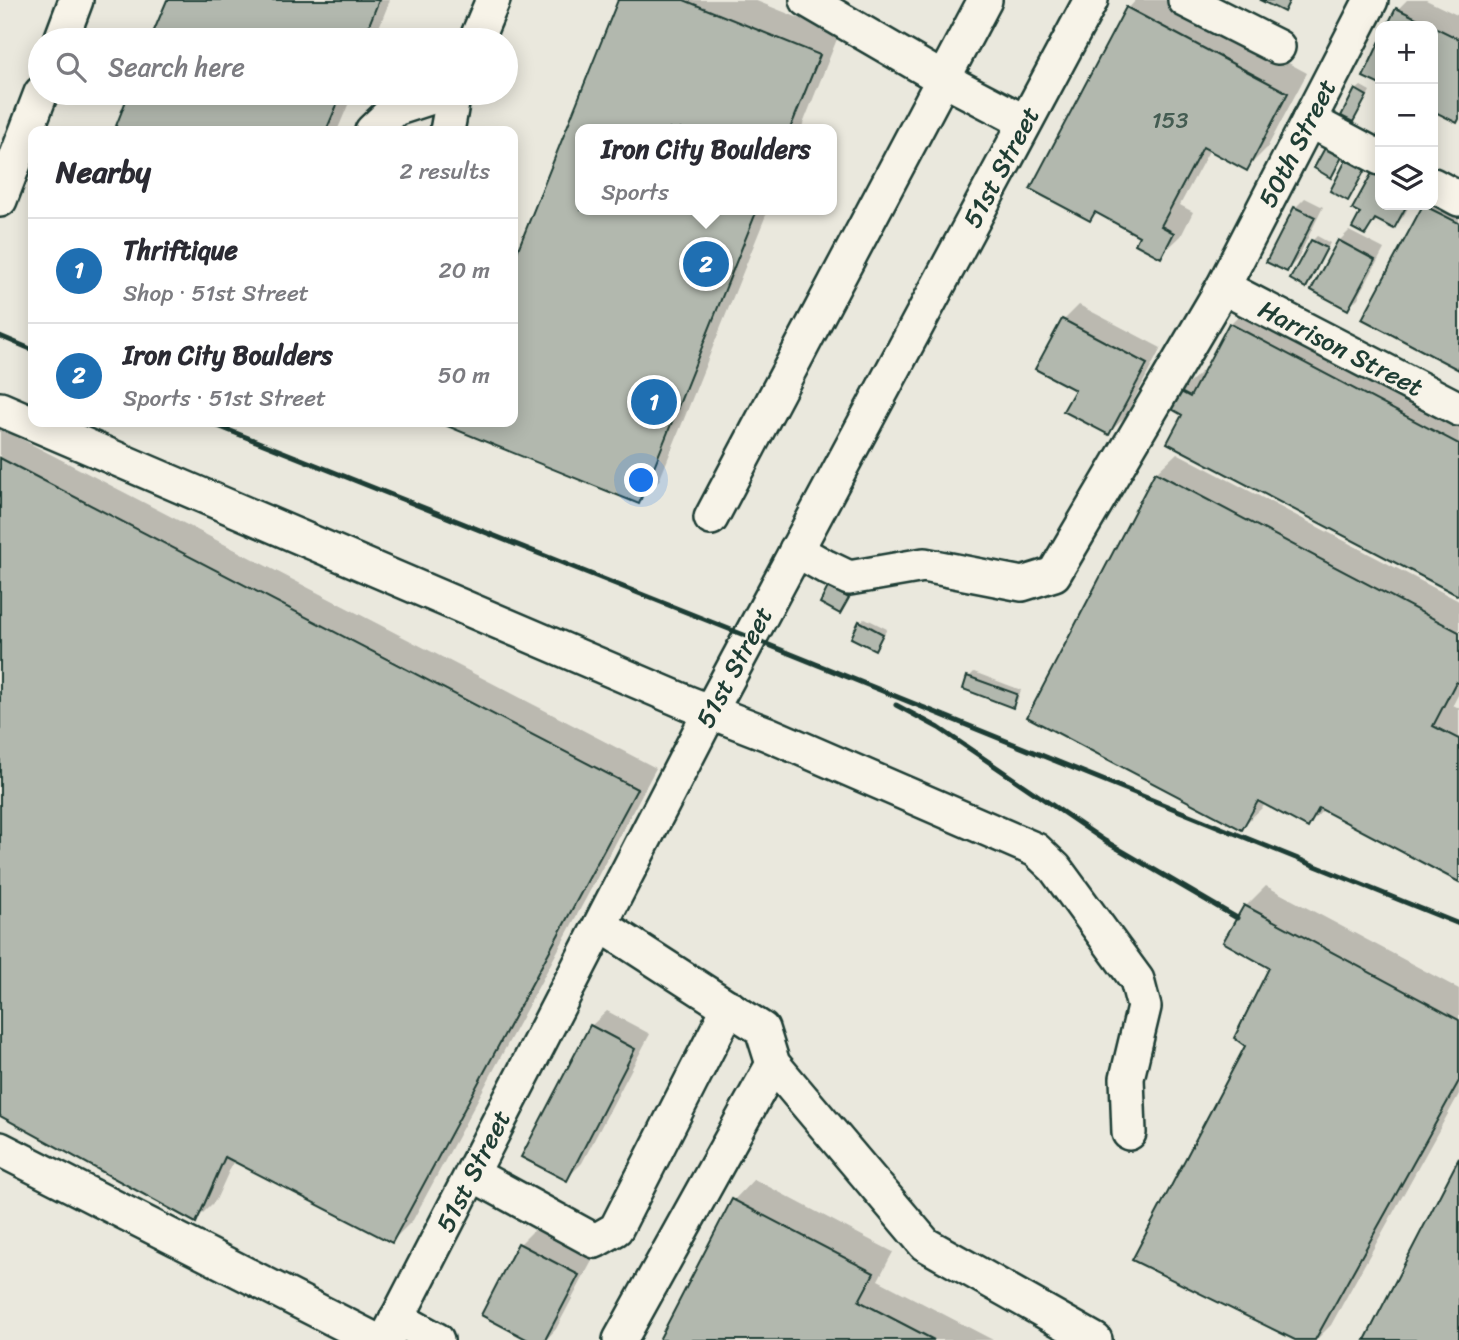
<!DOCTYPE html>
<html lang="en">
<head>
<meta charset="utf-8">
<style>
	body { margin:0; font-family:Sriracha,sans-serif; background:#f2f2f3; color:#2b2b33 }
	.controls { position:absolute; right:21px; top:21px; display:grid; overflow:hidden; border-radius:14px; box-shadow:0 4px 18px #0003 }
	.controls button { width:63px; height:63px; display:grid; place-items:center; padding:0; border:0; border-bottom:2px solid #e1e1e2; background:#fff; color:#2b2b33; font:35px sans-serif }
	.you { position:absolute; left:642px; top:481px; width:24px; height:24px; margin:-18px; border:5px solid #fff; border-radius:50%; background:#1a73e8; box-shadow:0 0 0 10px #1a73e833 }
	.badge { display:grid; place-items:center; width:46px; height:46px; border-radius:50%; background:#1f6fb2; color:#fff; font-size:23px; font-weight:700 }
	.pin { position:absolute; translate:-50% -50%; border:4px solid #fff; box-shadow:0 2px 7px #0006 }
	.popup { position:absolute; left:575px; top:124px; width:262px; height:91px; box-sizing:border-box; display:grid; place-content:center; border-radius:14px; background:#fff; filter:drop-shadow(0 2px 5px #0005); font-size:23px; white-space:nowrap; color:#7c7c81 }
	.popup b { font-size:26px; color:#2b2b33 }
	.popup::after { content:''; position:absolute; left:50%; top:100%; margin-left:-14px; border:14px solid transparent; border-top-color:#fff }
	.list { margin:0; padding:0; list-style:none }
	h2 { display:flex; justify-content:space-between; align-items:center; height:91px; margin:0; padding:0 28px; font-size:30px }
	h2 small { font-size:23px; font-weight:400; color:#7c7c81 }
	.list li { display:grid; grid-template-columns:46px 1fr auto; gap:21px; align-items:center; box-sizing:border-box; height:105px; padding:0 28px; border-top:2px solid #e1e1e2 }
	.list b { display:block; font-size:26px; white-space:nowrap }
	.list p { margin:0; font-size:23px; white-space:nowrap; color:#7c7c81 }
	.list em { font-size:23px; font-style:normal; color:#7c7c81 }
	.icon { flex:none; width:38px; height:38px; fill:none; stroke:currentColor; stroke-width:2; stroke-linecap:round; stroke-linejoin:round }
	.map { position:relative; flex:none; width:1459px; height:1340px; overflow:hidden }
	.search { position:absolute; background:#fff; box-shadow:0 4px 18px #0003; left:28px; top:28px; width:490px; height:77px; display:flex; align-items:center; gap:18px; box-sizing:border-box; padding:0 24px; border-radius:38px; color:#7c7c81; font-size:26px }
	.panel { position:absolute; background:#fff; box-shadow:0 4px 18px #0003; left:28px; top:126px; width:490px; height:301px; border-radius:14px }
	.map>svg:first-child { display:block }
	.shadow { fill:#0003 }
	.building { fill:#b2b8ae; stroke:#1f3d34; stroke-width:2 }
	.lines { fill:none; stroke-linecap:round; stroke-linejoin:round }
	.minor-casing { stroke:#1f3d34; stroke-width:38 }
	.minor { stroke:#f7f3e8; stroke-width:33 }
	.rail { stroke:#1f3d34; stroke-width:5 }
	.labels { text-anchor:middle; stroke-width:5; stroke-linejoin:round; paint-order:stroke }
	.number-label { font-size:23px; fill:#445c52 }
	.street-label { font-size:26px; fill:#1f3d34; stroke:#f7f3e8 }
</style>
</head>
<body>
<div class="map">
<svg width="1459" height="1340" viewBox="0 0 1459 1340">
	<rect width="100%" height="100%" fill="#eae8dd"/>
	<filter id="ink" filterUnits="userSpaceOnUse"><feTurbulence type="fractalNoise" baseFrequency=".0143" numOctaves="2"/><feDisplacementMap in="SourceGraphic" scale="14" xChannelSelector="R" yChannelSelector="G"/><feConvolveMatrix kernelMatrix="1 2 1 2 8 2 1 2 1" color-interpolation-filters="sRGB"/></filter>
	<g filter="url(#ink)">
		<g class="shadow">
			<polygon points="169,0 390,0 374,40 152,40"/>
			<polygon points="620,0 754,0 839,34 801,129 580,129 580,210 768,210 659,481 638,501 449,425 450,422 513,422 513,267"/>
			<polygon points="1136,0 1171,0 1307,73 1267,148 1247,168 1210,149 1180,205 1193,212 1181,236 1160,256 1142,235 1097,211 1089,219 1128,9"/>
			<polygon points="1407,0 1426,0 1459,16 1459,118 1457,121 1433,109 1433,26 1389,26 1398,9"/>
			<polygon points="1361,86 1370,91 1357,116 1352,120 1356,90"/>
			<polygon points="131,93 353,93 337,131 116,131"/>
			<polygon points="1380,166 1380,205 1410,205 1403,217 1393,227 1378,219 1365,233 1354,227"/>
			<polygon points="1459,192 1459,368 1364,318 1425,206 1433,205 1433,198"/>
			<polygon points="1305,198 1323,207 1297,260 1287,270 1295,208"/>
			<polygon points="1349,231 1384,249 1358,298 1348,308 1339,241"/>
			<polygon points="1317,236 1330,243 1311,281 1306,286 1293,278 1312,241"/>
			<polygon points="1250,304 1459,413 1459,594 1184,414 1180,392 1201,372 1204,373 1230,324"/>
			<polygon points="1079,305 1161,348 1125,417 1109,433 1077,389 1063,321"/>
			<polygon points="0,428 656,768 413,1220 392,1241 234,1160 216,1200 196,1220 0,1114"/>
			<polygon points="1177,453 1459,601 1459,693 1453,705 1459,708 1459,880 1324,809 1308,826 1265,803 1263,807 1242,827 1156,473"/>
			<polygon points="834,584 852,593 844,607 840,612 829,588"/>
			<polygon points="865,618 887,629 879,643 874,648 860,622"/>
			<polygon points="974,672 1021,690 1017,701 1012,706 969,677"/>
			<polygon points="1266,886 1459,989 1459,1094 1331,1325 1316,1340 1299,1340 1247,1045 1271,968 1246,906"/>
			<polygon points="607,1011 650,1034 582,1163 566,1179 591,1026"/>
			<polygon points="754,1179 893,1252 878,1280 993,1340 661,1340 734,1200"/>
			<polygon points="535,1229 593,1259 556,1329 546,1340 532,1340 520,1244"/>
		</g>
		<g class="building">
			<polygon points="167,0 379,0 363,40 150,40"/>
			<polygon points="618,0 684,0 820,55 790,129 580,129 580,210 757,210 639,504 447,426 448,422 513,422 513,262"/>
			<polygon points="1260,0 1290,0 1284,12"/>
			<polygon points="1126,7 1288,93 1247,171 1203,147 1161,226 1174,233 1161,258 1135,244 1139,236 1095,212 1090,221 1030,189"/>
			<polygon points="1396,8 1459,39 1459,119 1457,123 1433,111 1433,26 1387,26"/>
			<polygon points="1380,41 1380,85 1363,77"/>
			<polygon points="1355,89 1367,96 1353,122 1341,116"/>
			<polygon points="129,93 342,93 326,131 114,131"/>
			<polygon points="1326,146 1343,155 1331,178 1314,168"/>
			<polygon points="1347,158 1366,168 1348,201 1330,191"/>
			<polygon points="1373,171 1380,175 1380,205 1407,205 1394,229 1375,219 1365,235 1352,228 1360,213 1352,209"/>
			<polygon points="1423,205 1459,223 1459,370 1362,319"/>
			<polygon points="1294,207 1315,217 1287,272 1266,262"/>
			<polygon points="1311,240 1327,248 1306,288 1290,279"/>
			<polygon points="1338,240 1375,260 1348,310 1311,290"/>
			<polygon points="1062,319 1147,364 1109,435 1063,411 1075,390 1035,369"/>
			<polygon points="1229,323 1459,444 1459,596 1167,443 1182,415 1170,408 1179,391 1190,397"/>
			<polygon points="0,458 637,789 392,1243 225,1157 196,1223 0,1116"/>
			<polygon points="1155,472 1459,632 1459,684 1456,682 1433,726 1459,739 1459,882 1319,808 1308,828 1258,801 1242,830 1027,717"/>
			<polygon points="828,587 849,598 840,614 820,603"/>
			<polygon points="859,621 883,634 875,650 851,638"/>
			<polygon points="967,676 1017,694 1013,708 963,689"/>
			<polygon points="1244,905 1459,1020 1459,1081 1315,1340 1295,1340 1132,1260 1245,1046 1234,1038 1269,968 1223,942"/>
			<polygon points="590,1025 635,1049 567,1181 521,1157"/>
			<polygon points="1459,1158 1459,1340 1365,1340"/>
			<polygon points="732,1199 874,1273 859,1301 934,1340 659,1340"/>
			<polygon points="518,1243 579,1275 545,1340 528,1340 481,1315"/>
		</g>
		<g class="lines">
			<g class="minor-casing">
				<g id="minor">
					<polyline points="807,0 943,79 1025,122"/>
					<polyline points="1185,0 1278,47"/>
					<polyline points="61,40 76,0"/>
					<polyline points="476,40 493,0"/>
					<polyline points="1309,120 1380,158"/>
					<polyline points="372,131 395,109 444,93"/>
					<polyline points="447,131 454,93"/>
					<polyline points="1433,185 1459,199"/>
					<polyline points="0,200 41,93"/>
					<polyline points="1223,287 1459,409"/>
					<polyline points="0,409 688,703 768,734 1036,850 1055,868 1137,980 1144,1007 1127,1078 1129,1133"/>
					<polyline points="711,518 985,0"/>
					<polyline points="796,550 826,567 849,578 924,565 1022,584 1054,574 1223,287 1371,0"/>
					<polyline points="601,925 762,1029 773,1064 925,1244 1095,1340"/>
					<polyline points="0,1149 375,1340"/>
					<polyline points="472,1174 595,1241 616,1229 729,1007"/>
					<polyline points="397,1318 437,1340"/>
					<polyline points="386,1340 710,712 1091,0"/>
					<polyline points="620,1340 773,1064"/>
				</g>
			</g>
			<use href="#minor" class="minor"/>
			<g class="rail">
				<polyline points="0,336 33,350"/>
				<polyline points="208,422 749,637 1459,924"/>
				<polyline points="896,705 939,728 1105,841 1237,918"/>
			</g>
		</g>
	</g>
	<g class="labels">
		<g class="number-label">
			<text x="1170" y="128">153</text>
		</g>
		<g class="street-label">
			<text transform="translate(1297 143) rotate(-63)" y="9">50th Street</text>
			<text transform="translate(1001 167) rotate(-62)" y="9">51st Street</text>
			<text transform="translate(1341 348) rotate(27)" y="9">Harrison Street</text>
			<text transform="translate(734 667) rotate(-62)" y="9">51st Street</text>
			<text transform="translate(473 1171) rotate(-63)" y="9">51st Street</text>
		</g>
	</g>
</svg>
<div class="controls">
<button>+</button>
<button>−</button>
<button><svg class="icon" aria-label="layers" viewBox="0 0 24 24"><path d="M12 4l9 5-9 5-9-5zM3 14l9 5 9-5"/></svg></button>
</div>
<div class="you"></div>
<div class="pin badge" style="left:654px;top:402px">1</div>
<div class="pin badge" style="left:706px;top:264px">2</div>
<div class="popup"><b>Iron City Boulders</b>Sports</div>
<div class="search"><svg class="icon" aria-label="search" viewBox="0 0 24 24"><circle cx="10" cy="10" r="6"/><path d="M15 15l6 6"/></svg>Search here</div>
<section class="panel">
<h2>Nearby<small>2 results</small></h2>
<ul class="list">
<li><span class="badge">1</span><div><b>Thriftique</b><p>Shop · 51st Street</p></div><em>20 m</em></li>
<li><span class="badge">2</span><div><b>Iron City Boulders</b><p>Sports · 51st Street</p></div><em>50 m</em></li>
</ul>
</section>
</div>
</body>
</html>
